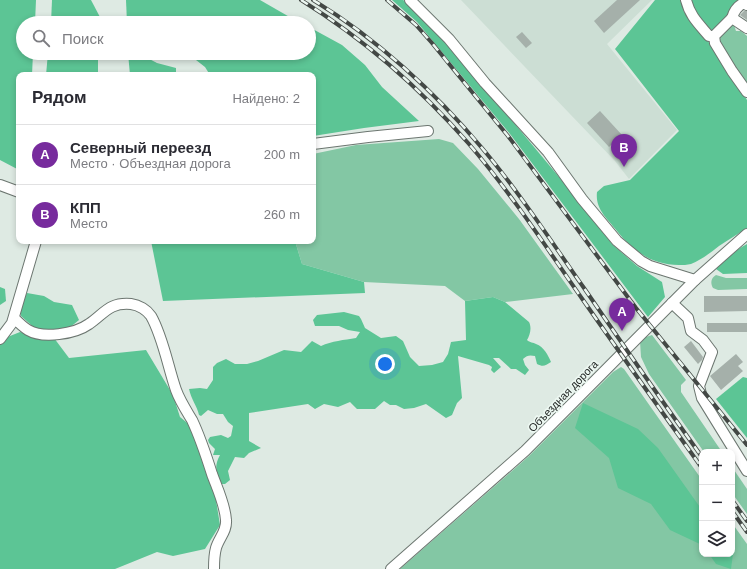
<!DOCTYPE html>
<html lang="ru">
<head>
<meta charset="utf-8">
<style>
	body { margin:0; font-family:Arial,sans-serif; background:#f7f7f7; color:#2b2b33 }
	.controls { position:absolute; right:12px; bottom:12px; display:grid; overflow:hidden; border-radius:8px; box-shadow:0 2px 6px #0003 }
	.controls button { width:36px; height:36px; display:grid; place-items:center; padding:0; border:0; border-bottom:1px solid #e1e1e2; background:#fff; color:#2b2b33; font:20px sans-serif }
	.you { position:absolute; left:385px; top:364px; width:14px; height:14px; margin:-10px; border:3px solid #fff; border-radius:50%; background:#1a73e8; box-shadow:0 0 0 6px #1a73e833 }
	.badge { display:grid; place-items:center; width:26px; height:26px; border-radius:50%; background:#772b9d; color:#fff; font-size:13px; font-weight:700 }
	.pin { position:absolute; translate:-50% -33px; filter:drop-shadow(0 1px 2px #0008) }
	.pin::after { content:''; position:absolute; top:21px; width:14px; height:12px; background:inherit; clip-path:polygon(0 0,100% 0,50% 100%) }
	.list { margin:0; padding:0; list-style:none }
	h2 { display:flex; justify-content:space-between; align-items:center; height:52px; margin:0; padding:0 16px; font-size:17px }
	h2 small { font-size:13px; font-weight:400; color:#7c7c81 }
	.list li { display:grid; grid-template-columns:26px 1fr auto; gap:12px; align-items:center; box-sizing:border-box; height:60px; padding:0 16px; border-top:1px solid #e1e1e2 }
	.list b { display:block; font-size:15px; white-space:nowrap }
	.list p { margin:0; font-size:13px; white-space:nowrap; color:#7c7c81 }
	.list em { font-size:13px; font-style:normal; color:#7c7c81 }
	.icon { flex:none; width:22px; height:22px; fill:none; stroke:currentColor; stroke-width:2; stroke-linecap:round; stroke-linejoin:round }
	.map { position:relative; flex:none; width:747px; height:569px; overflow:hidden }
	.search { position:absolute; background:#fff; box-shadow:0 2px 6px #0003; left:16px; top:16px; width:300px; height:44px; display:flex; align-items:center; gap:10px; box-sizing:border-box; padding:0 14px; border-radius:22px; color:#7c7c81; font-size:15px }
	.panel { position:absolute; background:#fff; box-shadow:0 2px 6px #0003; left:16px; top:72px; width:300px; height:172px; border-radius:8px }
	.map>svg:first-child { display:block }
	.built { fill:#ccded4 }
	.green { fill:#83c7a4 }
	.forest { fill:#5cc595 }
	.building { fill:#a5b0aa }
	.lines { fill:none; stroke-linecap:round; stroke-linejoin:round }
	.minor-casing { stroke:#6c7670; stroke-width:12 }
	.minor { stroke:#fff; stroke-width:10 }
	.rail-casing { stroke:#434845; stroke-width:4 }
	.rail { stroke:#ecf7f1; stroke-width:2.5; stroke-dasharray:8; stroke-linecap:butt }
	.labels { text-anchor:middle; stroke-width:3.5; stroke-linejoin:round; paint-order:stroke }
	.street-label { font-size:11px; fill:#252927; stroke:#ecf7f1 }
</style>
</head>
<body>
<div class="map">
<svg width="747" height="569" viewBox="0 0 747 569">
	<rect width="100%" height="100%" fill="#deeae3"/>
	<polygon class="built" points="461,0 652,0 607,44 677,130 629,179 615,161"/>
	<g class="green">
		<polygon points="732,24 734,25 736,31 741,31 747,36 747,86 718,42 718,37"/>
		<polygon points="439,139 453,143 478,169 519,219 573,294 505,302 493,297 465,301 445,286 364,282 302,264 295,241 313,241 313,154 356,145"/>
		<path d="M716,275L726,278H747V289L718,290L713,288C710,283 711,278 716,275Z"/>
		<polygon points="652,335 686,380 681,385 681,392 722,452 704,452 649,374 641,357 640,341 643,338"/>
		<polygon points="621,367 624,369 702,480 702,554 732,554 732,523 747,544 747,569 400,569 529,456 613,372"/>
		<polygon points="732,467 747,489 747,514 732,493"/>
	</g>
	<g class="forest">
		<polygon points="0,0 36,0 35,23 23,23 23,53 33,53 32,75 19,75 19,170 0,160"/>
		<polygon points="52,0 91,0 101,19 100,23 51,23"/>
		<polygon points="126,0 260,0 300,23 127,23"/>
		<polygon points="392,0 403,0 406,2 450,46 569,189 613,245 637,266 662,282 665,297 648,317 510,134 417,22"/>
		<path d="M655,0H682L684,12L711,45L747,100V228C738,234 728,240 719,246C710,253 701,260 691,264C687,265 683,265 679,265C652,265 633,251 617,231C607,218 595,209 597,192L604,186L630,180L679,131L615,49Z"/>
		<path d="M691,0H738L734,8L713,33C704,25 691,13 691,0Z"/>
		<polygon points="309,27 342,45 365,65 382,87 419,121 364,128 313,136 313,75 210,75 205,67 187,53 309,53"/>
		<polygon points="48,53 98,53 98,75 46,75"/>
		<polygon points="128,53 138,53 157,63 176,68 176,75 130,75"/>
		<polygon points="151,241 295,241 302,264 364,282 365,293 163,301"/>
		<path d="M747,244V273L723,274L716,269C724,258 735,251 747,244Z"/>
		<polygon points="0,287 5,289 6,301 0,305"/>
		<polygon points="27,293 44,296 54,302 72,305 79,320 68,329 38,331 21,316 20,306"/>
		<path d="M493,297L505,302L529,322C532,328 530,335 527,340C530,343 533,342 536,344C544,347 548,355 551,362C545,366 543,367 537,364L535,356C530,355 527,355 523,359L525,365L529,370L525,375L516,369H511L499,358H493L501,367L494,373L491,370L492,367L489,365L458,356L462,398L457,403L452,415L446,418L426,404L414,408L404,409L396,405H390L384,401L375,409H357L350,402L338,407L324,404L315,409L308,404L249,413V441L261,448L249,453L244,458L235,457L228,471L230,480L225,484H220C216,472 214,466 220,455H213L215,449L209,443L208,440L210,437L221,435L228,438L231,436L233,426L228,422L223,414H217L208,410L201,416L199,415C197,406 191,399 189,389L200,388L207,389L213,380V367L217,363L226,359L235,364H247L258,361L284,350L301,352L312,341L321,346C332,341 344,340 356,338L360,332L348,330L339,326H315L313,320L317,315L344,312L359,316L361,319L365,328L381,338L396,336L403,341L410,357L419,366L432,365L443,362L448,354L451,342L466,340L465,301Z"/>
		<polygon points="20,332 35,336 54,338 69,358 146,350 173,395 180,417 191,426 215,494 220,525 205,549 173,556 157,552 115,569 0,569 0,345 5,338"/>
		<polygon points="743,377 747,378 747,438 716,399"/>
		<polygon points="583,403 638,429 658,448 702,510 702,545 670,530 651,504 618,488 609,458 575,428"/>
		<polygon points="732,552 733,554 731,569 716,564 709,554 732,554"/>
	</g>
	<g class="building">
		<polygon points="617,0 640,0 604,33 594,21"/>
		<polygon points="744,11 747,11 747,20 740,15"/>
		<polygon points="522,32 532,43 526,48 516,37"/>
		<polygon points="600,111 622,135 609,147 587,123"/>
		<polygon points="704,296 747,296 747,311 704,312"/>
		<rect x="707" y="323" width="40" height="9"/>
		<polygon points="691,341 703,357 702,360 698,364 684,347"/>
		<polygon points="736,354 743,362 738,366 743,371 721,390 710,376"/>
	</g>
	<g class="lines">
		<g class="minor-casing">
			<g id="minor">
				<polyline points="410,0 449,39 485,83 548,152 582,199 617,241 641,261 650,266 695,280"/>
				<path d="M686,0C690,16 698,23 709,36H714"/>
				<path d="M732,18C734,11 737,6 744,3L747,5"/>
				<polyline points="747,28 732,18 714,36 715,43 732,71 747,92"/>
				<polyline points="313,144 368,137 428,131"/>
				<polyline points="0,185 19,192"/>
				<polyline points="672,303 688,318 691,331 703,340 712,352 699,386 702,398 747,471"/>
				<path d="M14,318C18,322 23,327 28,330C43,339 75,334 89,324C104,314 109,302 131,304C139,305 147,310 151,316C163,337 168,367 176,390C180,401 186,410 192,420C200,437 206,455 212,474C217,488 225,504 226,520C227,531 219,538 216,548C214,555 214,562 214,569"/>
				<polyline points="0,339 12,323 36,241"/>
				<polyline points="391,569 525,451 695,280 747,234"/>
			</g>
		</g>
		<use href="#minor" class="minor"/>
		<g class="rail-casing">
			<g id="rail">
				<path d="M301,0C364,39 420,88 469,144C511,193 546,247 583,300C622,356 662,412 702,468"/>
				<path d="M313,0C376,38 435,92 482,148C519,192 551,241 584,288C623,345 662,401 702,457"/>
				<polyline points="387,0 416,25 432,43 508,136 636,308 747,445"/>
				<polyline points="732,500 747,521"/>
				<polyline points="732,511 747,532"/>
			</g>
		</g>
		<use href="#rail" class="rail"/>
	</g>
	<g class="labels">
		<g class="street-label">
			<text transform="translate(563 396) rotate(-46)" y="4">Объездная дорога</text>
		</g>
	</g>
</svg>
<div class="controls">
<button>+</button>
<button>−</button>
<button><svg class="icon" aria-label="layers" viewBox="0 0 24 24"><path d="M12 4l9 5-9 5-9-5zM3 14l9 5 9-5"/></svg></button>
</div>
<div class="you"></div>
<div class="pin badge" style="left:622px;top:331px">A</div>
<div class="pin badge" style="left:624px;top:167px">B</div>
<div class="search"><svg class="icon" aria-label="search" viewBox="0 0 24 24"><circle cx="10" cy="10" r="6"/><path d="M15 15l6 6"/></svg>Поиск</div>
<section class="panel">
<h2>Рядом<small>Найдено: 2</small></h2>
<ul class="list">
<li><span class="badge">A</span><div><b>Северный переезд</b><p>Место · Объездная дорога</p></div><em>200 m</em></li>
<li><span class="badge">B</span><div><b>КПП</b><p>Место</p></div><em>260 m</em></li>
</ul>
</section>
</div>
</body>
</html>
